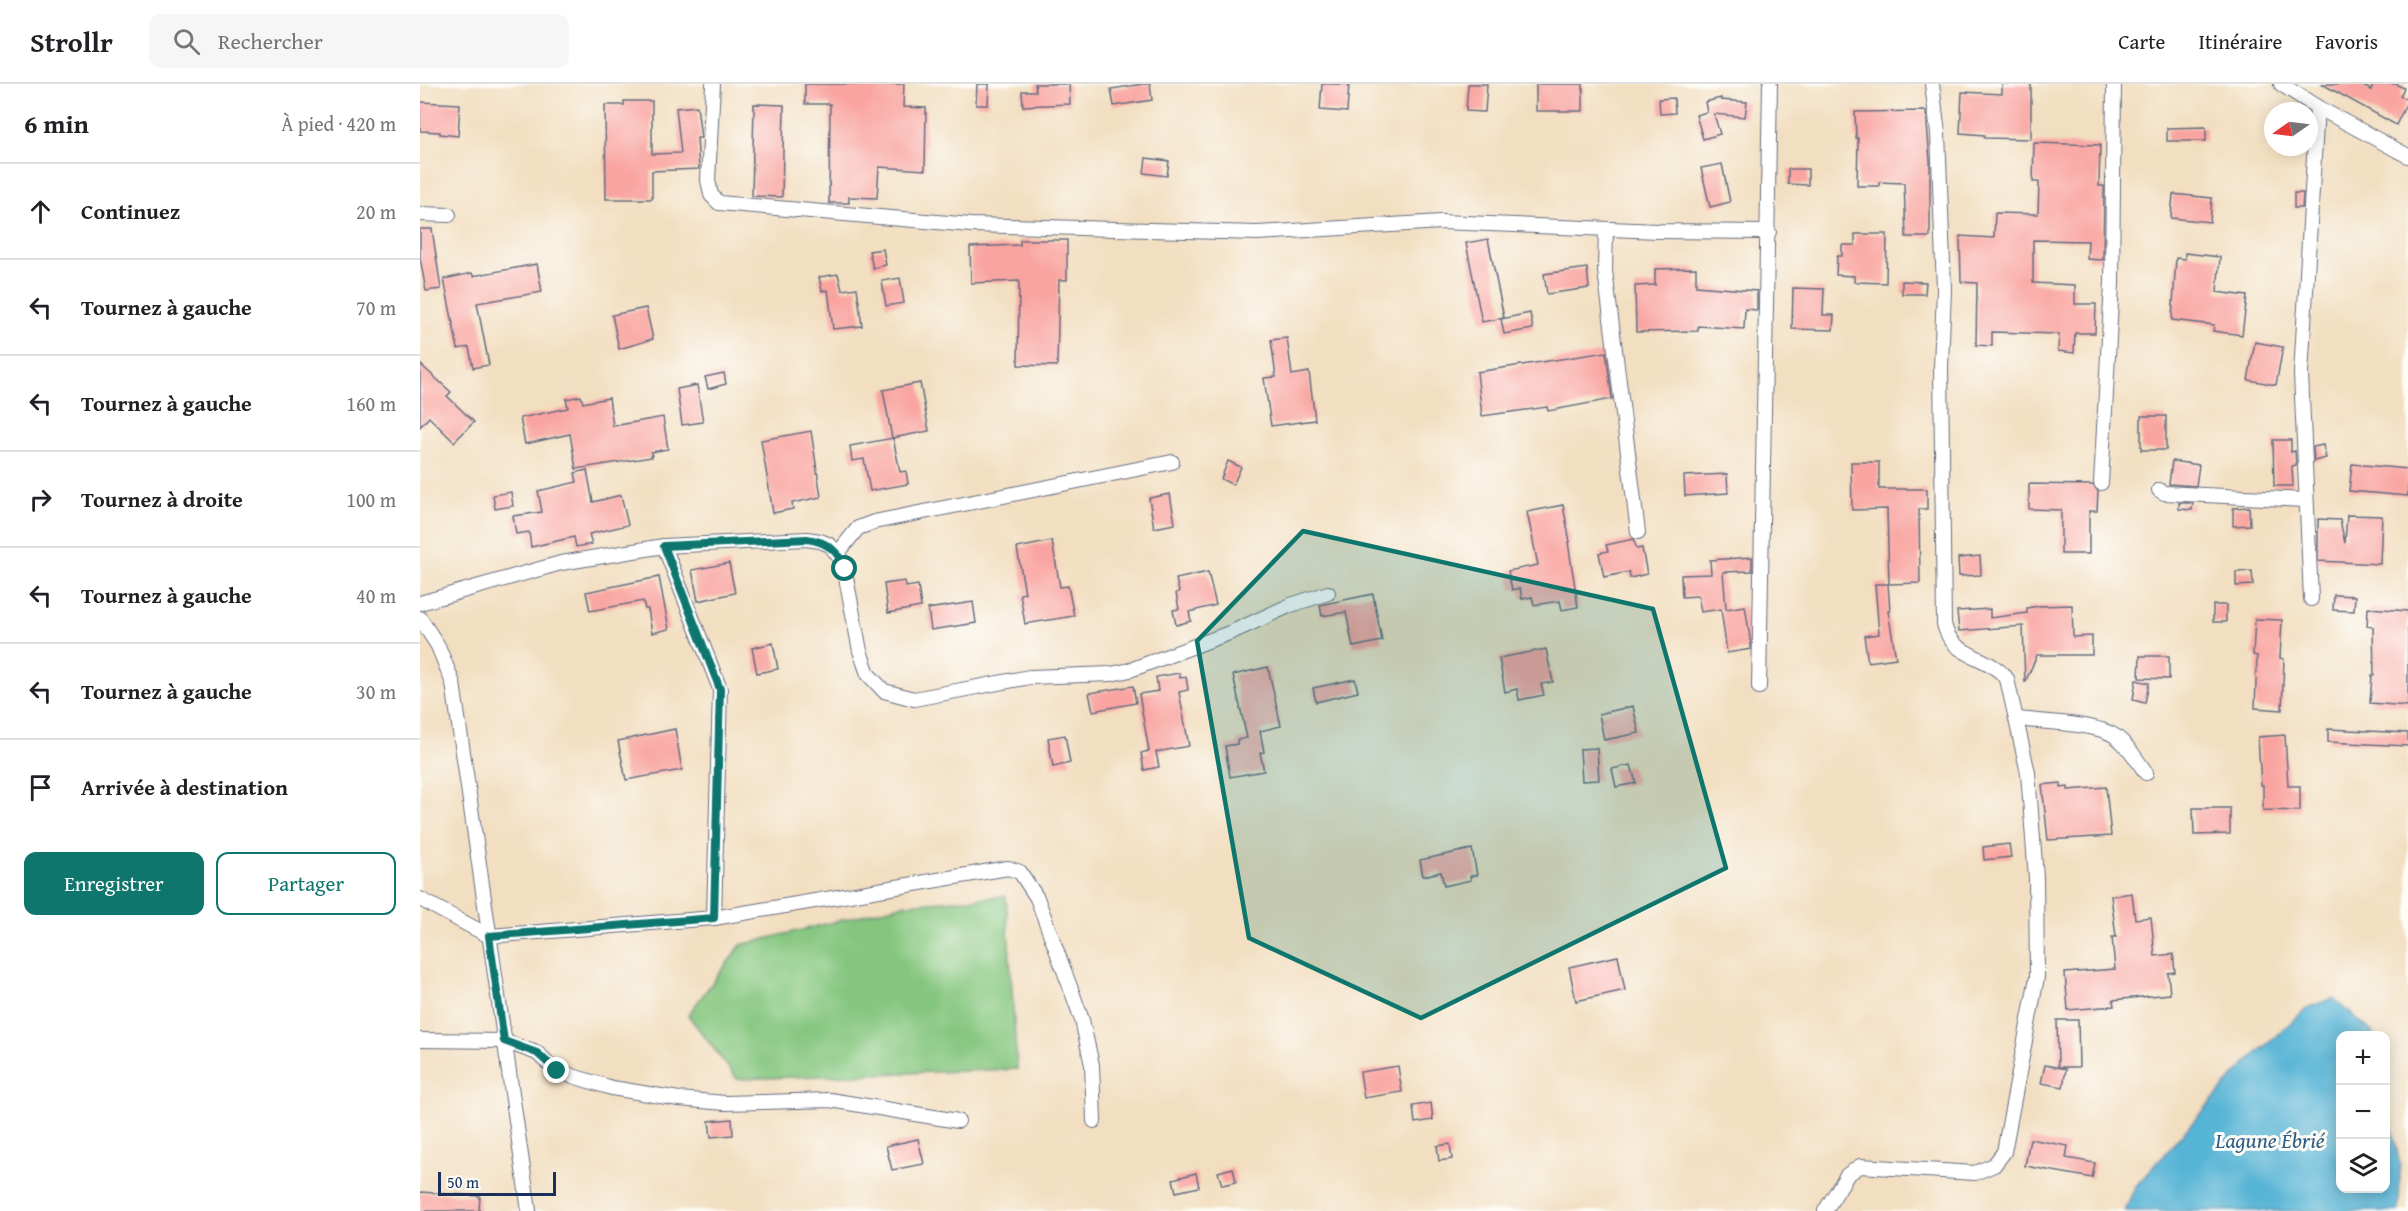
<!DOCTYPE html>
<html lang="fr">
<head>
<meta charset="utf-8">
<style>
	body { margin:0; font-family:"Gentium Book Plus",serif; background:#f6f6f6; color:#202124 }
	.controls { position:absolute; right:18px; bottom:18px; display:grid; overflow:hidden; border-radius:12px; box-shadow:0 3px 15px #0003 }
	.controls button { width:54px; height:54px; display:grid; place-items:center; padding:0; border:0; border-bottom:2px solid #e0e0e0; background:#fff; color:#202124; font:30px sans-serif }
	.compass { position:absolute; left:1844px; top:18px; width:54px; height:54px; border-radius:50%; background:#fff; box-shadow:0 3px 15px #0003; rotate:256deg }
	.scale { position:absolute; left:18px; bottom:15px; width:118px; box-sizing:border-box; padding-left:6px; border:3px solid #1b2f5e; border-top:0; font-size:16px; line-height:21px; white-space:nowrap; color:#1b2f5e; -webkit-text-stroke:4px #fdfcf7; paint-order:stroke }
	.stop { position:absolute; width:18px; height:18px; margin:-14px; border:4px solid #0f766e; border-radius:50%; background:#fff }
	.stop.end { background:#0f766e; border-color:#fff; box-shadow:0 2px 6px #0008 }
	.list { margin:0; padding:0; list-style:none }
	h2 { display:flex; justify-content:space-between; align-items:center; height:78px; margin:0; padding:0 24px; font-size:26px }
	h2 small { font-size:20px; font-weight:400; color:#757577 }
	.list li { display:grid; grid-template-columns:39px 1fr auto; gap:18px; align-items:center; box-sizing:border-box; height:96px; padding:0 24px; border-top:2px solid #e0e0e0 }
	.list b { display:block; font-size:22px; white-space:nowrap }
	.list em { font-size:20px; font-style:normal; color:#757577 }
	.actions { display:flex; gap:12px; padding:18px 24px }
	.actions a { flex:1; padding:14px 0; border:2px solid #0f766e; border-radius:12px; text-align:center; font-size:21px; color:#0f766e }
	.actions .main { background:#0f766e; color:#fff }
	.icon { flex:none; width:33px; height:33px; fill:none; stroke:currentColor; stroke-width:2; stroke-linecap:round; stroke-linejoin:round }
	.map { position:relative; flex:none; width:1988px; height:1127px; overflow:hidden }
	header { display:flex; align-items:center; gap:36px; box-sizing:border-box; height:84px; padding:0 30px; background:#fff; border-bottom:2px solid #e0e0e0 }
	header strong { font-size:28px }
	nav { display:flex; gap:33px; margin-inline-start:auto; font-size:21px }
	.search { width:420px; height:54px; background:#f6f6f6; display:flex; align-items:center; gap:15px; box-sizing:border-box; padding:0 21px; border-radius:12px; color:#757577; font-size:22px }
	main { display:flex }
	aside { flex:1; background:#fff }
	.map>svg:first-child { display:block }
	.green { fill:#84c67e; stroke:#507a6e; stroke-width:1.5 }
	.water { fill:#57b4d5; stroke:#39729a; stroke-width:1.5 }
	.building { fill:#f9a4a0 }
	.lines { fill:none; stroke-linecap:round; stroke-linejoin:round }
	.street-casing { stroke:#666c80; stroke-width:16 }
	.street { stroke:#fff; stroke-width:14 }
	.route { stroke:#0f766e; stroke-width:8 }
	.marked { fill:#0f766e; fill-opacity:0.2; stroke:#0f766e; stroke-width:4.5; stroke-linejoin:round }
	.labels { text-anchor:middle; stroke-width:6; stroke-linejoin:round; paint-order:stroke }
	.water-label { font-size:22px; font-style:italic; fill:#305e88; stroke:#fdfcf7 }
</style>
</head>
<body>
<header>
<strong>Strollr</strong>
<div class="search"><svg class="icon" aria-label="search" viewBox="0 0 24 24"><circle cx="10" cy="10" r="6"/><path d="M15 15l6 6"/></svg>Rechercher</div>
<nav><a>Carte</a><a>Itinéraire</a><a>Favoris</a></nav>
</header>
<main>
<aside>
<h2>6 min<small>À pied · 420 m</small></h2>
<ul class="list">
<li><svg class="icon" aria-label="ahead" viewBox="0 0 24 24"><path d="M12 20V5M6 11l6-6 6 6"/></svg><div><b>Continuez</b></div><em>20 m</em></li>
<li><svg class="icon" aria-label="left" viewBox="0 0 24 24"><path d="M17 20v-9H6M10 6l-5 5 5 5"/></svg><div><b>Tournez à gauche</b></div><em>70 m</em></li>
<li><svg class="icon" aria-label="left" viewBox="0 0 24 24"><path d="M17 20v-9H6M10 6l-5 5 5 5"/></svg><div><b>Tournez à gauche</b></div><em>160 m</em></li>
<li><svg class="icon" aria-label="right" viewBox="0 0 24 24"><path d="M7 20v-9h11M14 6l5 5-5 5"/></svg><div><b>Tournez à droite</b></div><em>100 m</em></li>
<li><svg class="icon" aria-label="left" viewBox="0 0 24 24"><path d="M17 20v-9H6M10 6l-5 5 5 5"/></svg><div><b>Tournez à gauche</b></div><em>40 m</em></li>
<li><svg class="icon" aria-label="left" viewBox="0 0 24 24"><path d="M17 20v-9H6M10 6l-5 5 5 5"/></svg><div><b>Tournez à gauche</b></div><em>30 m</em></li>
<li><svg class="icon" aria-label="arrive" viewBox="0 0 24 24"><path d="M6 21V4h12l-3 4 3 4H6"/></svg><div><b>Arrivée à destination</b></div></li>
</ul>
<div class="actions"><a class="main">Enregistrer</a><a>Partager</a></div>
</aside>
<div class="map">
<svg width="1988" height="1127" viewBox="0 0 1988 1127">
	<rect width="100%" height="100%" fill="#fdfcf7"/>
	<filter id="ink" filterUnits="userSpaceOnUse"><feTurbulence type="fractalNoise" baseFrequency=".0167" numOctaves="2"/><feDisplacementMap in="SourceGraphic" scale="12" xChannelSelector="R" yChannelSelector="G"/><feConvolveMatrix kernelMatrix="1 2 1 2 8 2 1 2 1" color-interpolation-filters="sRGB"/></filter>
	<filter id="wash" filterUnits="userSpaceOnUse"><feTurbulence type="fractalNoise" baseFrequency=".008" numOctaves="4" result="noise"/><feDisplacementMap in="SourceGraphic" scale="24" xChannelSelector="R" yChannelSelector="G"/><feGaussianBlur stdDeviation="1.35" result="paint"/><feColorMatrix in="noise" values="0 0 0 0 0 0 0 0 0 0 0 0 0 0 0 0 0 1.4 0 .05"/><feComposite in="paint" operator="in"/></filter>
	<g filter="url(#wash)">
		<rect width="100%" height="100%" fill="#f2dec0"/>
		<polygon class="green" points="586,812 597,985 317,995 268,931 321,861 486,820"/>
		<polygon class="water" points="1913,914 1952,948 1953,951 1920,952 1920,1104 1966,1104 1966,1013 1980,1081 1979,1127 1705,1127 1715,1103 1825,980 1887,924"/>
		<g id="blocks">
			<g class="building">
				<polygon points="385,0 484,0 483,23 506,24 505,86 459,83 457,114 429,113 429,119 409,119 410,20 385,20"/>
				<polygon points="557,0 569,0 568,21 556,21"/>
				<polygon points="615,0 649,0 650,20 603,22 602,7 616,7"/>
				<polygon points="723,0 730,0 732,16 694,22 691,5"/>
				<polygon points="902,0 929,0 927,28 900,26"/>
				<polygon points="1048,0 1067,0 1065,28 1046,27"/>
				<rect x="1116" y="0" width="47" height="27"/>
				<polygon points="1582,0 1611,0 1611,55 1564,54 1564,51 1540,49 1542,8 1582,10"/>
				<polygon points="1902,0 1939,0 1951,6 1954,0 1976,0 1984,4 1980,12 1988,16 1976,41"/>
				<polygon points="1254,14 1255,29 1240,30 1239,15"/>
				<polygon points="1301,14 1301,16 1327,18 1325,33 1294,30 1300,50 1283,55 1276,31 1287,28 1285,18"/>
				<polygon points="204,17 232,17 232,70 261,69 256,24 277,22 281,54 277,54 279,85 232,87 232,115 186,115 185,21 204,21"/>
				<polygon points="0,18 40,20 38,52 20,50 20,48 0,47"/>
				<polygon points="334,20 364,21 362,113 332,112"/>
				<polygon points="1506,27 1510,77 1510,153 1486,153 1484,99 1459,98 1459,102 1437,102 1438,54 1436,54 1435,28"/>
				<polygon points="1786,43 1786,57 1747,57 1747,44"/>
				<polygon points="1614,59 1680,61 1679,102 1684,102 1683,176 1667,175 1668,157 1613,156 1613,199 1655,201 1655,220 1676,220 1675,249 1655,249 1654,269 1638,267 1639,250 1572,248 1572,262 1556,261 1557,199 1541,198 1540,152 1574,154 1575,129 1618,130 1619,98 1613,98"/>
				<polygon points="726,74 749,77 747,92 724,89"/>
				<polygon points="1302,80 1310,118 1290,123 1281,84"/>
				<polygon points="1368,85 1388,85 1388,101 1368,100"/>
				<polygon points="1874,109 1883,109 1882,124 1874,124"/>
				<polygon points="1753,110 1792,114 1790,138 1751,134"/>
				<polygon points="0,145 12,145 21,205 6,207 0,174"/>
				<polygon points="1435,150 1467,150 1466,199 1434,198 1434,192 1416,191 1417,172 1422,172 1422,161 1435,161"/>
				<polygon points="1068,155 1084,234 1062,238 1046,159"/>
				<polygon points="600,156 647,156 647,196 639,196 637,282 598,281 599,197 551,199 550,163 600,161"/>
				<polygon points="463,165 466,181 453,184 449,167"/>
				<polygon points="1765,169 1800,173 1797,208 1827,212 1822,251 1793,247 1794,241 1752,236 1756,174 1765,175"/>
				<polygon points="117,180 122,208 57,219 69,281 53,284 49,263 38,265 24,195 52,189 53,192"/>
				<polygon points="1167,184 1169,204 1127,210 1124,190"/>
				<polygon points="1276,184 1276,202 1337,207 1337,226 1325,225 1324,245 1278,242 1278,247 1216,248 1215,202 1235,201 1235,185"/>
				<polygon points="418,190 422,206 437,204 442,242 413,245 408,206 402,207 399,193"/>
				<polygon points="480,194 484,219 466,222 462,197"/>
				<polygon points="1482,197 1506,198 1505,210 1482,210"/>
				<polygon points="1373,204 1404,205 1403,231 1414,231 1413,246 1372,245"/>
				<polygon points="226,224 233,255 199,265 192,231"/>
				<polygon points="1110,229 1113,245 1084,250 1081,235"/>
				<polygon points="867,254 872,291 889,288 895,336 851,342 844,294 856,293 851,256"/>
				<polygon points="1835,258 1863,263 1856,301 1828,296"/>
				<polygon points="1186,268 1192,315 1128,327 1127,323 1062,332 1057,288"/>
				<polygon points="0,280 31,308 27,312 54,338 34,358 9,333 0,343"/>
				<polygon points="304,289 306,300 288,305 285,293"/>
				<polygon points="500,299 509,347 472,354 463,306"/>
				<polygon points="277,301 283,338 262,341 257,305"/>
				<polygon points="161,312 163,319 189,314 193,342 243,333 248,365 231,368 232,373 156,385 150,350 105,360 100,334 148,324 146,315"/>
				<rect x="1721" y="332" width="25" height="34"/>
				<polygon points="391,347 401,413 372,419 373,425 353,429 341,356"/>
				<polygon points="473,354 480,388 486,387 488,400 450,407 444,375 432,377 430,362"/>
				<polygon points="1853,356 1871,356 1871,368 1875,367 1876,381 1872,382 1873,402 1854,402"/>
				<polygon points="1903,361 1906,374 1894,377 1893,363"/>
				<polygon points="808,377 821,383 813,401 801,395"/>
				<polygon points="1752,377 1779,381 1776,402 1749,400"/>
				<polygon points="1431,378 1459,378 1459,405 1507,405 1507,425 1499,425 1500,499 1469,500 1467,425 1432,426"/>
				<polygon points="1932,380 1988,385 1988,412 1929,407"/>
				<polygon points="167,386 173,418 201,411 208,441 169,450 172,460 156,463 154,453 111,463 109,448 96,450 93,432 122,428 118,407 157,398 155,389"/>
				<polygon points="1307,390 1308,409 1265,412 1264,392"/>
				<polygon points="1609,400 1673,401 1678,407 1677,427 1669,427 1669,470 1641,470 1641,426 1609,425"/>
				<polygon points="91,408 93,422 75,425 73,411"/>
				<polygon points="750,410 755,440 734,444 729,414"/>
				<polygon points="1759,419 1773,419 1772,426 1759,425"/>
				<polygon points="1143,421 1150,458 1148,458 1158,523 1142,526 1140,517 1114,521 1112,513 1102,515 1100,504 1092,506 1088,487 1118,481 1107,428"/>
				<polygon points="1829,423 1830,441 1813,442 1813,424"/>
				<polygon points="1927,431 1962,432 1960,480 1898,477 1898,435 1920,436 1925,459"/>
				<polygon points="1213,455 1217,465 1222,464 1227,490 1210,494 1209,488 1184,493 1179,469 1188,467 1186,461"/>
				<polygon points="632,457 640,503 648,502 654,532 605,540 600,510 605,509 597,464"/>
				<polygon points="1560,472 1561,491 1539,492 1538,474"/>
				<polygon points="1332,473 1332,487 1303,488 1306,525 1325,522 1331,560 1331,565 1307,569 1301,525 1281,528 1278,512 1262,513 1261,491 1291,490 1290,476"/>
				<polygon points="309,479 315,509 278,517 272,486"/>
				<polygon points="1832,487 1833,501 1816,502 1816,488"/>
				<polygon points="788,488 796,521 769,528 771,537 756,541 753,526 759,525 756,509 759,508 756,495"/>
				<polygon points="239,493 249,545 232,549 228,525 225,525 223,517 170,527 166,508"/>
				<polygon points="485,497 486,503 498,501 501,523 468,529 464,500"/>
				<polygon points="1455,500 1468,500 1470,527 1468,527 1476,574 1448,578 1444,552 1459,550"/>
				<polygon points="953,510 962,557 933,563 926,528 902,532 900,521"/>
				<polygon points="1914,511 1935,512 1934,527 1913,526"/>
				<polygon points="553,518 556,539 511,546 508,525"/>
				<polygon points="1652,521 1653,553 1672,552 1672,571 1617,571 1605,599 1603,542 1539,547 1537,527 1570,525 1570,534 1607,529 1607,524 1619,522"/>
				<rect x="1793" y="521" width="13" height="17"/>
				<polygon points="1948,524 1988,527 1988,622 1950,619 1952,591 1954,591 1953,543 1947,542"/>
				<polygon points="1835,535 1862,536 1860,574 1864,575 1862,626 1835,624 1837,572 1833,571"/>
				<polygon points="353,559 358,585 337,589 332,564"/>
				<polygon points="1126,565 1133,598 1121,600 1124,611 1099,616 1097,605 1085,608 1079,574"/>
				<polygon points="1720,572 1749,572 1749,595 1719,594"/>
				<polygon points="848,583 861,642 840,647 844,668 840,669 844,687 810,693 805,662 817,660 817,656 827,654 813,591"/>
				<polygon points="759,589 760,594 766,593 768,606 759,608 769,662 736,668 739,683 724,686 721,669 729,667 719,610 738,607 736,593"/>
				<polygon points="935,595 938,608 896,618 893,604"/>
				<polygon points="1716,596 1729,599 1725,619 1713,616"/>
				<polygon points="713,602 716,619 673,627 669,609"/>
				<polygon points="1213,622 1219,649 1184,656 1179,630"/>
				<polygon points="255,645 262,686 206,696 198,657"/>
				<polygon points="1908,645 1988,649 1988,662 1908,658"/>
				<polygon points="645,651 650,679 633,683 628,654"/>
				<polygon points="1865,651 1868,702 1880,702 1880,727 1843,726 1843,701 1841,701 1838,653"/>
				<polygon points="1177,664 1179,696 1162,697 1160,665"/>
				<polygon points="1211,681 1216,699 1196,703 1192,685"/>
				<polygon points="1641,699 1641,704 1648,703 1648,706 1686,703 1691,752 1628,756 1622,701"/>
				<polygon points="1773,724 1810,724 1810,750 1774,751"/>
				<polygon points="1589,760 1591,773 1564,776 1563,763"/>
				<polygon points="1052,765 1057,791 1050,792 1051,796 1024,802 1021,788 1003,792 1000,776"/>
				<polygon points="1712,809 1715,835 1731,833 1735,872 1753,870 1755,888 1748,889 1750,910 1693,916 1694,922 1648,926 1645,889 1695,885 1692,853 1696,853 1691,812"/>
				<polygon points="1198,872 1205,906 1156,917 1149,883"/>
				<polygon points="1637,936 1658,936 1659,983 1638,983"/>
				<polygon points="1625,981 1646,985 1643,1003 1621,999"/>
				<polygon points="978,982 982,1008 944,1014 940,988"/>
				<polygon points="1011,1019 1013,1036 995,1039 993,1022"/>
				<polygon points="312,1035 313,1051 291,1053 289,1037"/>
				<polygon points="498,1055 504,1080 472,1086 466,1062"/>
				<polygon points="1610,1055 1648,1062 1646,1074 1675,1079 1672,1094 1605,1082"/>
				<polygon points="1030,1060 1032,1075 1019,1077 1017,1062"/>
				<polygon points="813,1084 816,1098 802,1101 798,1088"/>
				<polygon points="776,1089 779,1103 756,1108 753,1095"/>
				<polygon points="0,1108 60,1112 59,1127 0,1127"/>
			</g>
		</g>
	</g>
	<g filter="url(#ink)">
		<use href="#blocks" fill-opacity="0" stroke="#666c80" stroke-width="1.5"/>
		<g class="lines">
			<g class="street-casing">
				<g id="street">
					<polyline points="293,0 288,96 291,111 299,119 551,141 837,149 1021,138 1239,147 1349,148"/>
					<polyline points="1861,0 1897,23 1988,72"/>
					<polyline points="0,130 29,131"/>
					<polyline points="1186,145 1185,187 1218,448"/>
					<polyline points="1681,399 1692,199 1694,0"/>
					<polyline points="1739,406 1744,409 1886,416"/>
					<polyline points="244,462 300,605 294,834"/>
					<polyline points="418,469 438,444 454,438 752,378"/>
					<polyline points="1891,515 1881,290 1897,23"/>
					<polyline points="0,519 141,479 244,462 387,455 400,457 410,461 423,478 440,567 448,590 464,607 494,615 610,593 691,590 710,586 812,548 871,521 908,509"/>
					<polyline points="0,534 18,562 33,599 109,1127"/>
					<polyline points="1339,603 1350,0"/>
					<path d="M1597,635C1621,638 1677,639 1695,652C1708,661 1717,676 1726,689"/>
					<polyline points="0,815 69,852 294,834 588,784 600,788 617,814 652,908 662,936 672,981 674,1037"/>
					<polyline points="0,956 84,957 117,969 137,987 159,994 192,1004 259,1015 305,1019 410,1016 538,1037"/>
					<path d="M1405,1127L1427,1091L1440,1082L1555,1089L1574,1081L1584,1068L1617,893L1616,794L1608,689L1587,595C1567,569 1532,575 1524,540L1521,283L1524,205L1518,49L1512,0"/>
				</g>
			</g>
			<use href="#street" class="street"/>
		</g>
	</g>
	<g class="lines" filter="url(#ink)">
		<path class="route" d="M137,987L117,969L84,957L69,852L294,834L300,605L244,462L387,455C407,458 418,466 425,485"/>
	</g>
	<path class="marked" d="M883,447L1233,525L1306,784L1001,934L829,854L777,557Z"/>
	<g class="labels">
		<g class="water-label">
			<text x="1850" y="1064">Lagune Ébrié</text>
		</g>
	</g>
</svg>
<div class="controls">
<button>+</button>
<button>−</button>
<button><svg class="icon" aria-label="layers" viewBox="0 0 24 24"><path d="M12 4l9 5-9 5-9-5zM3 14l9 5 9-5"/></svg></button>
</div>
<svg class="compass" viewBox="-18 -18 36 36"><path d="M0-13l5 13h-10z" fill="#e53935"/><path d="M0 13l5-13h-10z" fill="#757577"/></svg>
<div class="scale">50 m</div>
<div class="stop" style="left:425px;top:485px"></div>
<div class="stop end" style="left:137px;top:987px"></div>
</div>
</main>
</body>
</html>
